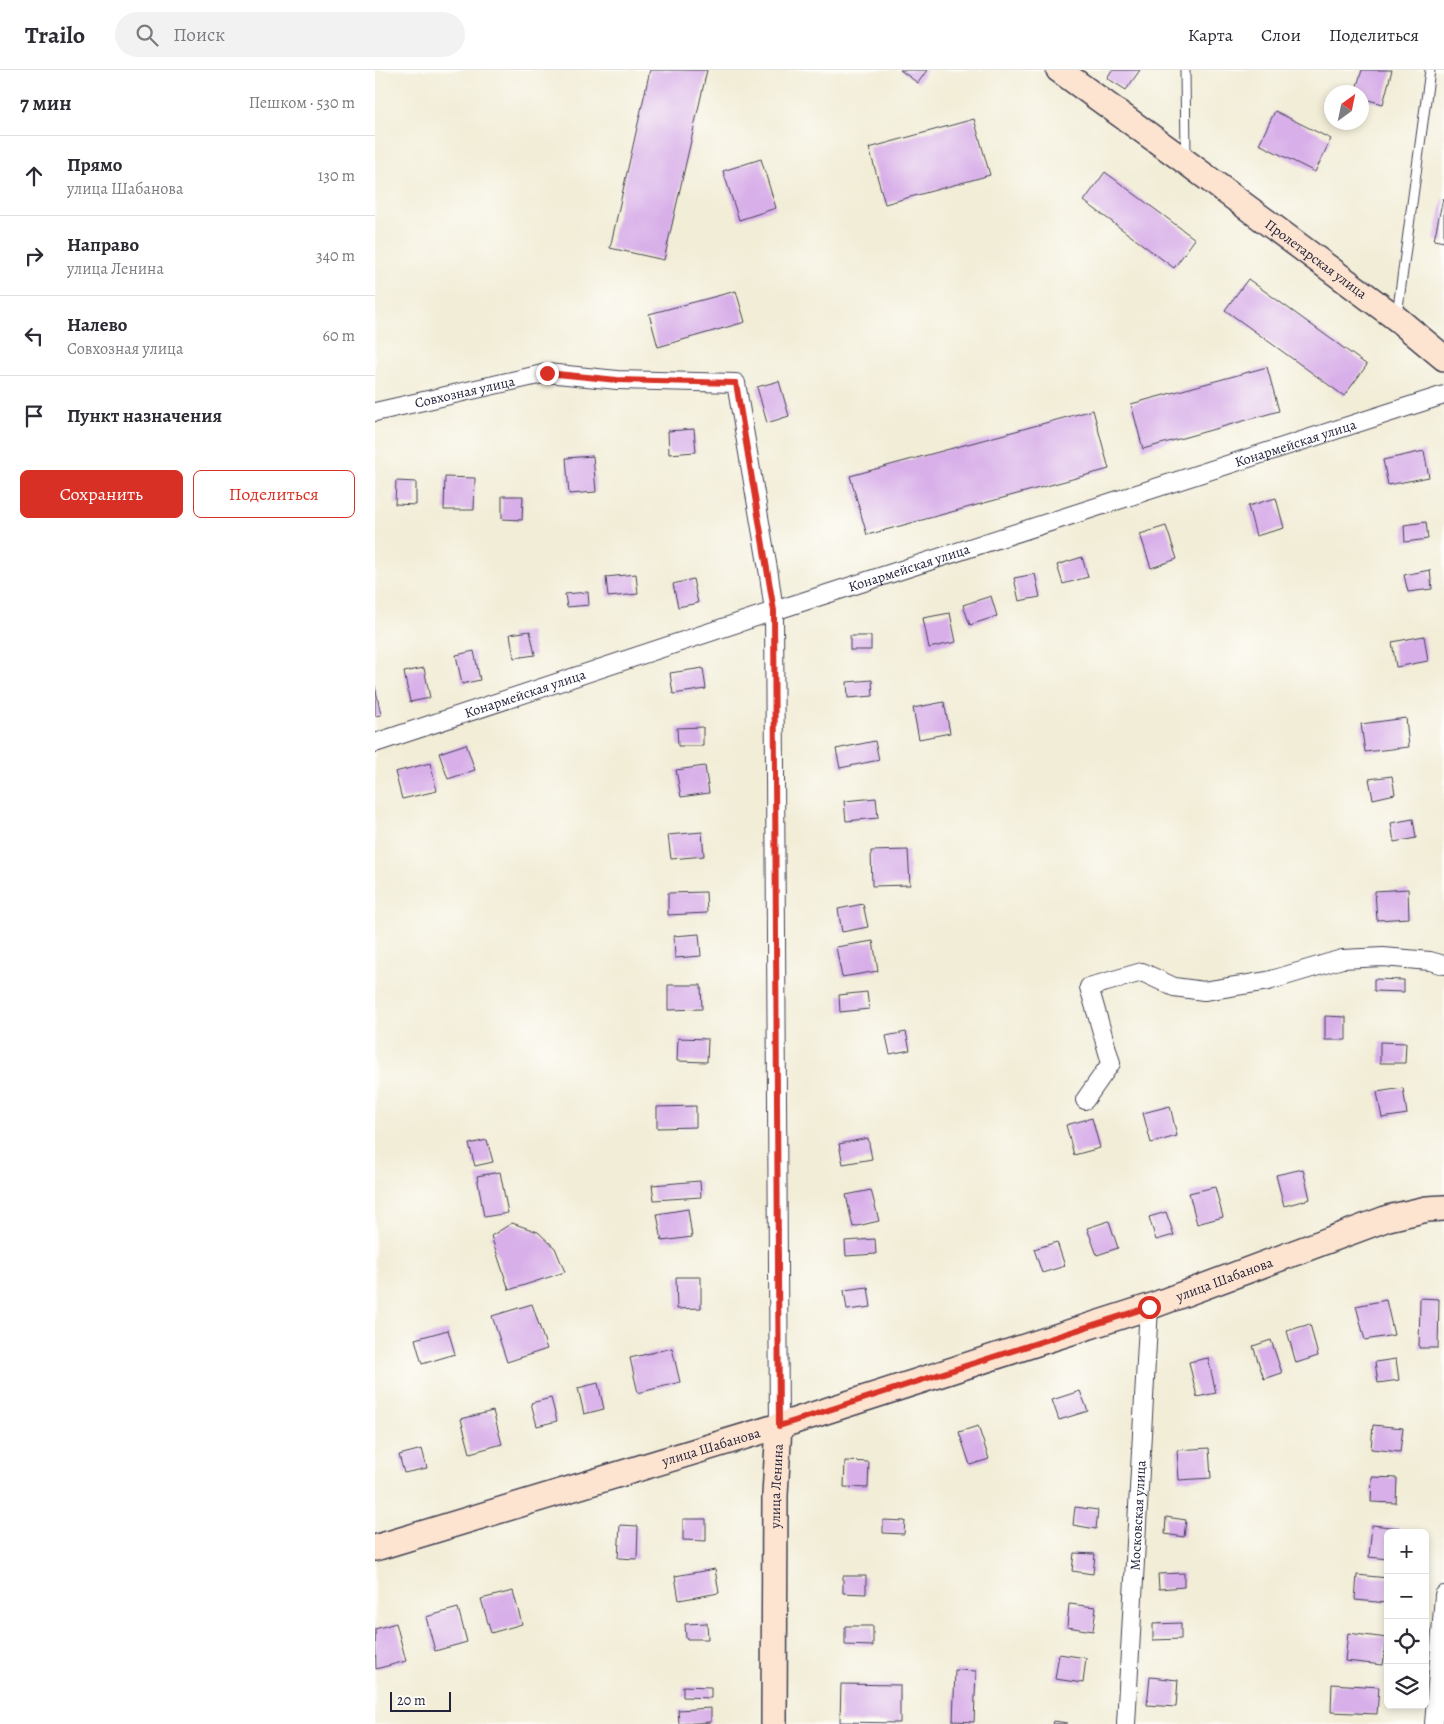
<!DOCTYPE html>
<html lang="ru">
<head>
<meta charset="utf-8">
<style>
	body { margin:0; font-family:Alegreya,serif; background:#f2f2f3; color:#2b2b33 }
	.controls { position:absolute; right:15px; bottom:15px; display:grid; overflow:hidden; border-radius:8px; box-shadow:0 2px 8px #0003 }
	.controls button { width:45px; height:45px; display:grid; place-items:center; padding:0; border:0; border-bottom:1px solid #e1e1e2; background:#fff; color:#2b2b33; font:25px sans-serif }
	.compass { position:absolute; left:949px; top:15px; width:45px; height:45px; border-radius:50%; background:#fff; box-shadow:0 2px 8px #0003; rotate:33deg }
	.scale { position:absolute; left:15px; bottom:12px; width:61px; box-sizing:border-box; padding-left:5px; border:2px solid #22223b; border-top:0; font-size:14px; line-height:18px; white-space:nowrap; color:#22223b; -webkit-text-stroke:4px #fdfcf7; paint-order:stroke }
	.stop { position:absolute; width:15px; height:15px; margin:-11px; border:4px solid #d93025; border-radius:50%; background:#fff }
	.stop.end { background:#d93025; border-color:#fff; box-shadow:0 1px 5px #0008 }
	.list { margin:0; padding:0; list-style:none }
	h2 { display:flex; justify-content:space-between; align-items:center; height:65px; margin:0; padding:0 20px; font-size:21px }
	h2 small { font-size:16px; font-weight:400; color:#7c7c81 }
	.list li { display:grid; grid-template-columns:32px 1fr auto; gap:15px; align-items:center; box-sizing:border-box; height:80px; padding:0 20px; border-top:1px solid #e1e1e2 }
	.list b { display:block; font-size:19px; white-space:nowrap }
	.list p { margin:0; font-size:16px; white-space:nowrap; color:#7c7c81 }
	.list em { font-size:16px; font-style:normal; color:#7c7c81 }
	.actions { display:flex; gap:10px; padding:15px 20px }
	.actions a { flex:1; padding:11px 0; border:1px solid #d93025; border-radius:8px; text-align:center; font-size:18px; color:#d93025 }
	.actions .main { background:#d93025; color:#fff }
	.icon { flex:none; width:28px; height:28px; fill:none; stroke:currentColor; stroke-width:2; stroke-linecap:round; stroke-linejoin:round }
	.map { position:relative; flex:none; width:1069px; height:1654px; overflow:hidden }
	header { display:flex; align-items:center; gap:30px; box-sizing:border-box; height:70px; padding:0 25px; background:#fff; border-bottom:1px solid #e1e1e2 }
	header strong { font-size:24px }
	nav { display:flex; gap:28px; margin-inline-start:auto; font-size:18px }
	.search { width:350px; height:45px; background:#f2f2f3; display:flex; align-items:center; gap:12px; box-sizing:border-box; padding:0 18px; border-radius:28px; color:#7c7c81; font-size:19px }
	main { display:flex }
	aside { flex:1; background:#fff }
	.map>svg:first-child { display:block }
	.building { fill:#d8afe9 }
	.lines { fill:none; stroke-linecap:round; stroke-linejoin:round }
	.lane-casing { stroke:#414052; stroke-width:11 }
	.street-casing { stroke:#414052; stroke-width:20 }
	.secondary-casing { stroke:#414052; stroke-width:28 }
	.lane { stroke:#fff; stroke-width:9 }
	.street { stroke:#fff; stroke-width:18 }
	.secondary { stroke:#fde4d1; stroke-width:25 }
	.route { stroke:#d93025; stroke-width:6 }
	.labels { text-anchor:middle; stroke-width:4.5; stroke-linejoin:round; paint-order:stroke }
	.street-label { font-size:14px; fill:#22223b; stroke:#fdfcf7 }
</style>
</head>
<body>
<header>
<strong>Trailo</strong>
<div class="search"><svg class="icon" aria-label="search" viewBox="0 0 24 24"><circle cx="10" cy="10" r="6"/><path d="M15 15l6 6"/></svg>Поиск</div>
<nav><a>Карта</a><a>Слои</a><a>Поделиться</a></nav>
</header>
<main>
<aside>
<h2>7 мин<small>Пешком · 530 m</small></h2>
<ul class="list">
<li><svg class="icon" aria-label="ahead" viewBox="0 0 24 24"><path d="M12 20V5M6 11l6-6 6 6"/></svg><div><b>Прямо</b><p>улица Шабанова</p></div><em>130 m</em></li>
<li><svg class="icon" aria-label="right" viewBox="0 0 24 24"><path d="M7 20v-9h11M14 6l5 5-5 5"/></svg><div><b>Направо</b><p>улица Ленина</p></div><em>340 m</em></li>
<li><svg class="icon" aria-label="left" viewBox="0 0 24 24"><path d="M17 20v-9H6M10 6l-5 5 5 5"/></svg><div><b>Налево</b><p>Совхозная улица</p></div><em>60 m</em></li>
<li><svg class="icon" aria-label="arrive" viewBox="0 0 24 24"><path d="M6 21V4h12l-3 4 3 4H6"/></svg><div><b>Пункт назначения</b></div></li>
</ul>
<div class="actions"><a class="main">Сохранить</a><a>Поделиться</a></div>
</aside>
<div class="map">
<svg width="1069" height="1654" viewBox="0 0 1069 1654">
	<rect width="100%" height="100%" fill="#fdfcf7"/>
	<filter id="ink" filterUnits="userSpaceOnUse"><feTurbulence type="fractalNoise" baseFrequency=".02" numOctaves="2"/><feDisplacementMap in="SourceGraphic" scale="10" xChannelSelector="R" yChannelSelector="G"/><feConvolveMatrix kernelMatrix="1 2 1 2 8 2 1 2 1" color-interpolation-filters="sRGB"/></filter>
	<filter id="wash" filterUnits="userSpaceOnUse"><feTurbulence type="fractalNoise" baseFrequency=".0096" numOctaves="4" result="noise"/><feDisplacementMap in="SourceGraphic" scale="20" xChannelSelector="R" yChannelSelector="G"/><feGaussianBlur stdDeviation="1.12" result="paint"/><feColorMatrix in="noise" values="0 0 0 0 0 0 0 0 0 0 0 0 0 0 0 0 0 1.4 0 .05"/><feComposite in="paint" operator="in"/></filter>
	<g filter="url(#wash)">
		<rect width="100%" height="100%" fill="#f2edd7"/>
		<g id="blocks">
			<g class="building">
				<polygon points="275,0 332,0 289,190 235,178"/>
				<polygon points="525,0 552,0 543,13"/>
				<polygon points="737,0 765,0 751,20 732,8"/>
				<polygon points="987,0 1017,0 1008,34 986,28 986,22 980,22"/>
				<polygon points="900,41 956,69 940,102 884,74"/>
				<polygon points="599,49 615,105 510,134 494,78"/>
				<polygon points="386,89 401,138 364,150 348,101"/>
				<polygon points="730,102 820,169 799,198 709,131"/>
				<polygon points="1068,128 1069,129 1069,172 1059,170"/>
				<polygon points="873,209 992,295 969,326 850,240"/>
				<polygon points="361,221 370,252 283,277 274,244"/>
				<polygon points="892,297 904,341 768,379 756,334"/>
				<polygon points="404,311 414,346 392,353 382,317"/>
				<polygon points="718,340 734,399 492,465 475,406"/>
				<polygon points="319,359 321,382 294,384 293,361"/>
				<polygon points="1049,381 1054,407 1013,415 1008,390"/>
				<polygon points="218,386 221,422 194,424 191,388"/>
				<polygon points="70,407 100,408 99,440 69,440"/>
				<polygon points="21,411 41,412 41,435 20,434"/>
				<polygon points="127,426 148,426 147,450 127,449"/>
				<polygon points="901,428 909,458 881,466 873,436"/>
				<polygon points="1051,452 1053,469 1030,472 1029,455"/>
				<polygon points="791,456 802,489 776,498 765,464"/>
				<polygon points="707,487 713,507 688,514 682,495"/>
				<polygon points="1055,500 1057,519 1033,522 1029,505"/>
				<polygon points="261,504 263,524 233,527 231,507"/>
				<polygon points="660,504 665,527 644,531 639,508"/>
				<polygon points="318,509 323,533 303,537 298,514"/>
				<polygon points="213,522 214,535 192,537 190,524"/>
				<polygon points="616,526 622,546 595,555 588,535"/>
				<polygon points="575,543 581,572 554,578 548,548"/>
				<polygon points="155,561 160,585 139,588 135,564"/>
				<rect x="475" y="566" width="21" height="14"/>
				<polygon points="1049,566 1053,591 1021,597 1017,572"/>
				<polygon points="99,581 105,610 87,614 81,585"/>
				<polygon points="49,598 55,628 35,632 29,602"/>
				<polygon points="328,598 331,619 298,624 295,603"/>
				<polygon points="497,610 498,626 473,628 472,612"/>
				<polygon points="0,616 6,645 0,646"/>
				<polygon points="569,632 575,663 544,669 538,638"/>
				<polygon points="1031,648 1034,677 990,682 986,654"/>
				<polygon points="328,657 328,676 303,676 302,658"/>
				<polygon points="500,671 504,690 465,698 461,679"/>
				<polygon points="91,674 100,700 73,709 64,683"/>
				<polygon points="55,693 62,721 27,729 20,702"/>
				<polygon points="330,696 334,723 306,727 301,700"/>
				<polygon points="1017,706 1020,724 998,729 994,709"/>
				<polygon points="501,728 503,748 471,751 469,731"/>
				<polygon points="1038,749 1041,768 1019,772 1016,753"/>
				<polygon points="327,762 329,786 296,789 293,765"/>
				<polygon points="533,780 535,815 497,816 496,781"/>
				<polygon points="1033,819 1034,848 1002,850 1000,821"/>
				<polygon points="331,822 332,843 293,845 293,823"/>
				<polygon points="488,834 493,857 467,862 463,839"/>
				<polygon points="324,864 326,886 300,888 299,866"/>
				<polygon points="498,871 503,901 467,907 461,877"/>
				<polygon points="999,909 1029,910 1029,922 999,921"/>
				<polygon points="293,915 326,915 327,939 293,940"/>
				<polygon points="492,922 494,939 465,942 464,925"/>
				<polygon points="950,946 971,947 971,970 950,970"/>
				<polygon points="531,962 535,980 515,984 511,966"/>
				<polygon points="303,968 333,969 332,992 302,991"/>
				<polygon points="1005,972 1031,973 1030,993 1005,993"/>
				<polygon points="1028,1018 1032,1044 1007,1048 1002,1022"/>
				<polygon points="321,1036 321,1057 282,1058 282,1037"/>
				<polygon points="795,1036 802,1066 776,1073 768,1043"/>
				<polygon points="717,1048 725,1078 699,1085 691,1055"/>
				<polygon points="493,1068 497,1089 468,1094 464,1074"/>
				<polygon points="112,1070 118,1092 100,1096 94,1074"/>
				<polygon points="928,1099 935,1129 909,1136 901,1105"/>
				<polygon points="125,1102 133,1143 109,1147 102,1106"/>
				<polygon points="325,1111 326,1127 279,1130 277,1115"/>
				<polygon points="840,1117 848,1147 822,1154 814,1123"/>
				<polygon points="496,1120 504,1151 478,1157 471,1125"/>
				<polygon points="313,1139 317,1167 287,1171 282,1144"/>
				<polygon points="791,1142 799,1165 781,1170 774,1147"/>
				<polygon points="734,1151 743,1178 722,1185 712,1158"/>
				<polygon points="137,1153 163,1162 180,1178 190,1202 134,1220 116,1166"/>
				<polygon points="500,1169 501,1184 471,1186 470,1171"/>
				<polygon points="682,1172 690,1196 667,1203 659,1179"/>
				<polygon points="301,1207 326,1207 326,1238 302,1239"/>
				<polygon points="493,1217 496,1237 472,1240 469,1220"/>
				<polygon points="1045,1228 1064,1229 1063,1278 1044,1278"/>
				<polygon points="1011,1230 1019,1265 990,1270 981,1236"/>
				<polygon points="157,1234 172,1279 132,1292 117,1246"/>
				<polygon points="935,1254 943,1286 921,1293 912,1261"/>
				<polygon points="73,1260 80,1284 47,1294 40,1269"/>
				<polygon points="896,1270 907,1303 889,1309 878,1276"/>
				<polygon points="297,1278 305,1312 263,1323 255,1288"/>
				<polygon points="833,1288 841,1323 822,1327 814,1292"/>
				<polygon points="1021,1289 1024,1310 1003,1313 1000,1292"/>
				<polygon points="223,1313 229,1339 209,1344 203,1318"/>
				<polygon points="705,1321 713,1341 684,1350 677,1330"/>
				<polygon points="176,1328 182,1351 162,1356 156,1333"/>
				<polygon points="118,1341 127,1374 95,1383 86,1349"/>
				<polygon points="998,1355 1028,1358 1025,1382 996,1379"/>
				<polygon points="603,1356 614,1389 595,1395 584,1362"/>
				<polygon points="834,1378 836,1408 804,1410 802,1380"/>
				<polygon points="47,1379 52,1398 29,1403 24,1385"/>
				<polygon points="470,1391 494,1392 493,1418 469,1417"/>
				<polygon points="997,1407 1022,1408 1021,1433 996,1432"/>
				<polygon points="700,1437 723,1440 721,1459 698,1455"/>
				<polygon points="791,1447 811,1450 809,1467 790,1464"/>
				<polygon points="308,1449 331,1449 331,1471 308,1470"/>
				<polygon points="508,1450 530,1451 529,1464 508,1463"/>
				<polygon points="245,1455 263,1456 262,1489 243,1488"/>
				<polygon points="997,1455 1024,1458 1023,1463 1013,1463 1013,1489 994,1487"/>
				<polygon points="699,1483 720,1484 718,1504 697,1501"/>
				<polygon points="340,1499 344,1523 304,1530 300,1506"/>
				<polygon points="809,1503 809,1517 784,1519 783,1504"/>
				<polygon points="982,1505 1013,1508 1012,1533 980,1530"/>
				<polygon points="468,1506 491,1506 491,1524 468,1523"/>
				<polygon points="138,1521 147,1554 116,1563 106,1529"/>
				<polygon points="694,1534 721,1537 718,1561 692,1557"/>
				<polygon points="83,1538 92,1572 60,1581 51,1547"/>
				<polygon points="21,1553 31,1591 1,1599 0,1559"/>
				<polygon points="332,1553 333,1569 311,1569 310,1554"/>
				<polygon points="806,1553 806,1569 778,1570 778,1554"/>
				<polygon points="470,1556 498,1556 498,1576 470,1575"/>
				<polygon points="973,1563 1012,1568 1008,1595 970,1591"/>
				<polygon points="684,1584 711,1588 708,1613 680,1609"/>
				<polygon points="580,1600 601,1601 599,1652 578,1651"/>
				<polygon points="775,1607 803,1610 801,1637 772,1635"/>
				<polygon points="466,1614 525,1615 525,1653 465,1652"/>
				<polygon points="957,1614 1004,1617 1002,1644 956,1642"/>
				<polygon points="308,1616 336,1617 336,1628 308,1627"/>
				<polygon points="336,1638 336,1652 304,1654 303,1640"/>
				<polygon points="679,1651 692,1653 692,1654 678,1654"/>
			</g>
		</g>
	</g>
	<g filter="url(#ink)">
		<use href="#blocks" fill-opacity="0" stroke="#414052" stroke-width="1"/>
		<g class="lines">
			<g class="lane-casing">
				<g id="lane">
					<polyline points="810,0 811,87"/>
					<polyline points="1022,245 1055,0"/>
				</g>
			</g>
			<g class="street-casing">
				<g id="street">
					<path id="s1" d="M0,342L172,303L242,310L361,313L394,505L399,541L404,1356"/>
					<path id="s2" d="M0,673L399,541L1069,325"/>
					<polyline points="710,1030 736,993 714,917 767,902 799,917 829,921 893,911 967,889 1008,887 1055,891 1069,895"/>
					<path id="s3" d="M751,1654L774,1237"/>
					<polyline points="1059,1654 1069,1525"/>
				</g>
			</g>
			<g class="secondary-casing">
				<g id="secondary">
					<path id="s4" d="M684,0L811,92L1021,248L1069,288"/>
					<path id="s5" d="M0,1478L404,1356L774,1237L1013,1148L1052,1139L1069,1138"/>
					<path id="s6" d="M399,1654L400,1425L404,1356"/>
				</g>
			</g>
			<use href="#lane" class="lane"/>
			<use href="#street" class="street"/>
			<use href="#secondary" class="secondary"/>
		</g>
	</g>
	<g class="lines" filter="url(#ink)">
		<polyline class="route" points="172,303 242,310 361,313 399,541 404,1356 774,1237"/>
	</g>
	<g class="labels">
		<g class="street-label">
			<text dy="5" stroke="none"><textPath href="#s4" startOffset="319">Пролетарская улица</textPath></text>
			<text dy="5" stroke="none"><textPath href="#s1" startOffset="92">Совхозная улица</textPath></text>
			<text dy="5" stroke="none"><textPath href="#s2" startOffset="968">Конармейская улица</textPath></text>
			<text dy="5" stroke="none"><textPath href="#s2" startOffset="562">Конармейская улица</textPath></text>
			<text dy="5" stroke="none"><textPath href="#s2" startOffset="158">Конармейская улица</textPath></text>
			<text dy="5" stroke="none"><textPath href="#s5" startOffset="891">улица Шабанова</textPath></text>
			<text dy="5" stroke="none"><textPath href="#s5" startOffset="351">улица Шабанова</textPath></text>
			<text dy="5" stroke="none"><textPath href="#s6" startOffset="238">улица Ленина</textPath></text>
			<text dy="5" stroke="none"><textPath href="#s3" startOffset="209">Московская улица</textPath></text>
		</g>
	</g>
</svg>
<div class="controls">
<button>+</button>
<button>−</button>
<button><svg class="icon" aria-label="locate" viewBox="0 0 24 24"><circle cx="12" cy="12" r="6"/><path d="M12 2v4M12 18v4M2 12h4M18 12h4"/></svg></button>
<button><svg class="icon" aria-label="layers" viewBox="0 0 24 24"><path d="M12 4l9 5-9 5-9-5zM3 14l9 5 9-5"/></svg></button>
</div>
<svg class="compass" viewBox="-18 -18 36 36"><path d="M0-13l5 13h-10z" fill="#e53935"/><path d="M0 13l5-13h-10z" fill="#7c7c81"/></svg>
<div class="scale">20 m</div>
<div class="stop" style="left:774px;top:1237px"></div>
<div class="stop end" style="left:172px;top:303px"></div>
</div>
</main>
</body>
</html>
